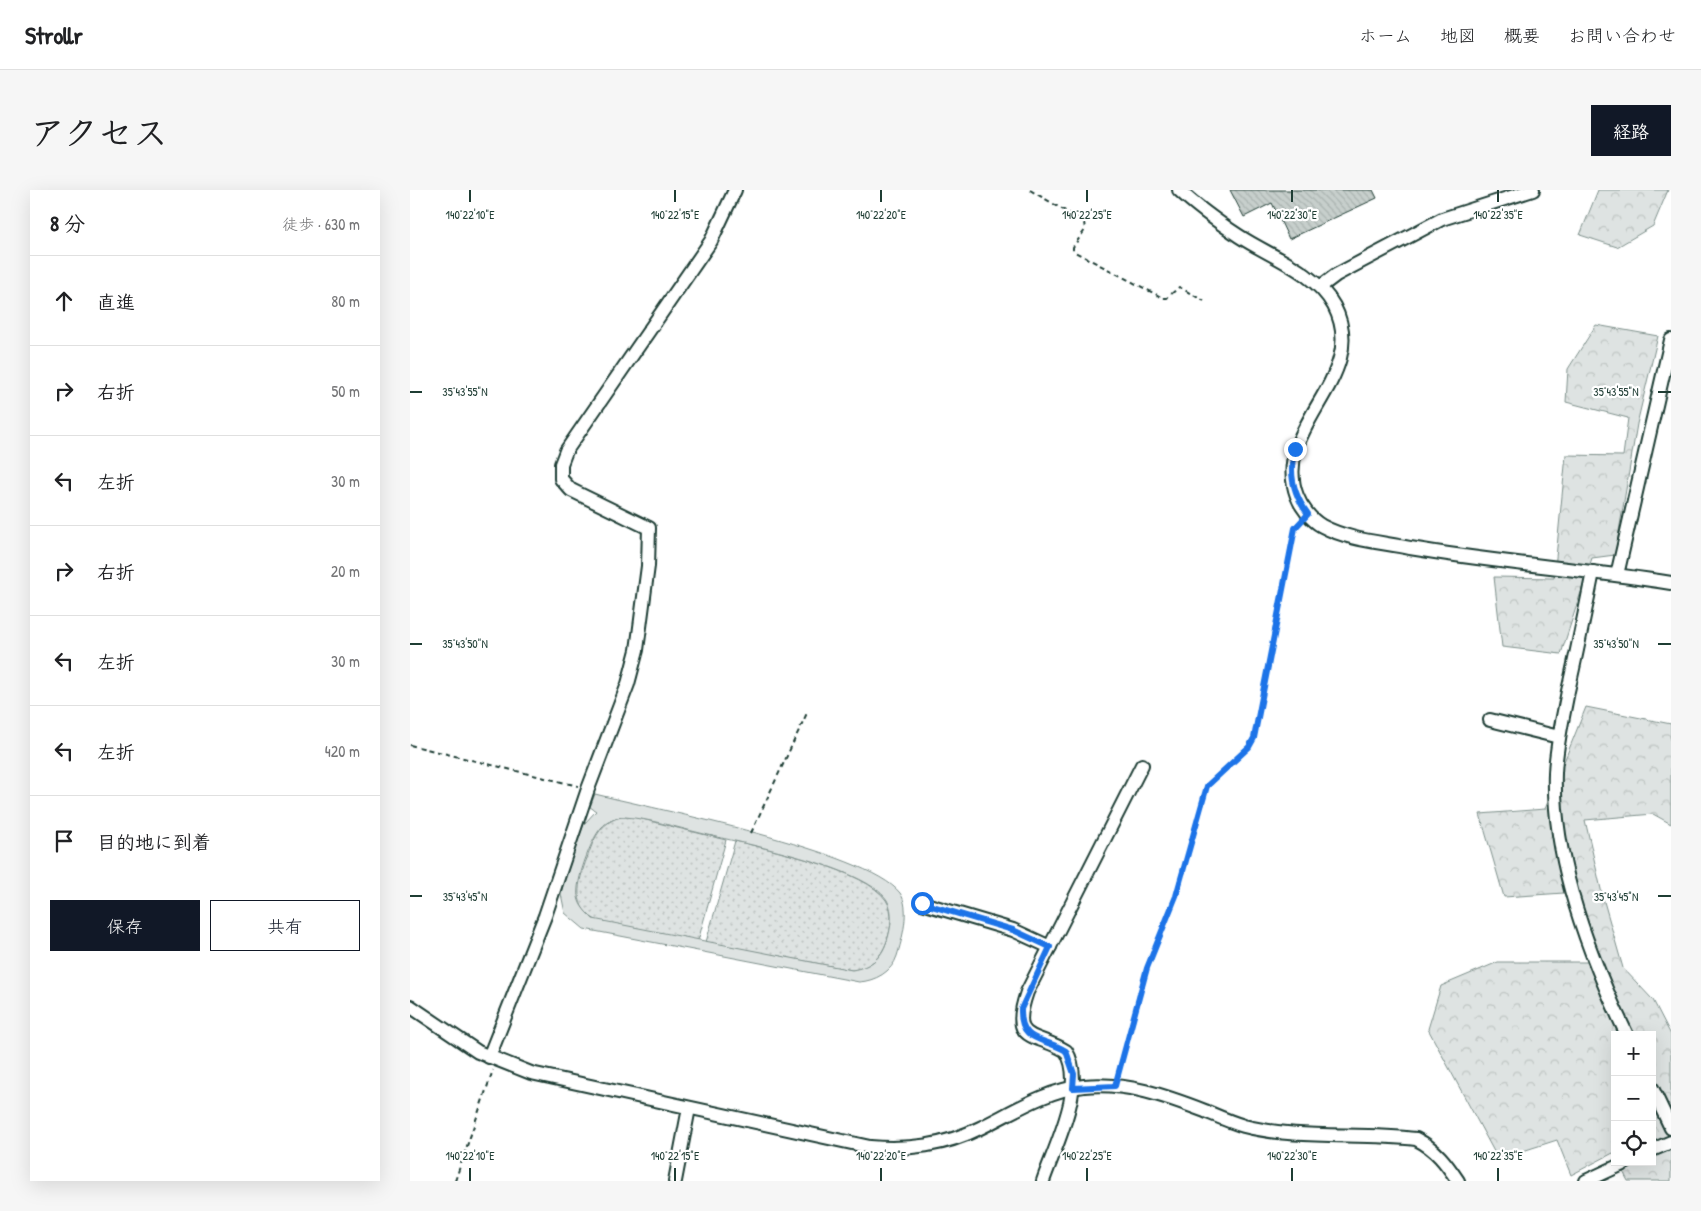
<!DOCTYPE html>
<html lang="ja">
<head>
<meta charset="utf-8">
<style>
	body { margin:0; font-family:"Patrick Hand","Klee One",sans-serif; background:#f6f6f6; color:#202124 }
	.controls { position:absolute; right:15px; bottom:15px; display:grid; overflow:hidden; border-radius:0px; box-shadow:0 5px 20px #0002 }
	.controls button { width:45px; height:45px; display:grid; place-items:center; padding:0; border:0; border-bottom:1px solid #e0e0e0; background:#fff; color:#202124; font:25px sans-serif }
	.stop { position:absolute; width:15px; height:15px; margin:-11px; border:4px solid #1a73e8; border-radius:50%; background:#fff }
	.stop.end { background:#1a73e8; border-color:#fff; box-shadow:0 1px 5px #0008 }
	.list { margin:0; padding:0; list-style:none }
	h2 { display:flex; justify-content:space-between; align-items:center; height:65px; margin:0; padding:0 20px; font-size:21px }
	h2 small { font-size:16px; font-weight:400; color:#757577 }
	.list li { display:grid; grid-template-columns:32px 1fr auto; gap:15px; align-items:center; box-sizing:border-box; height:90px; padding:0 20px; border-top:1px solid #e0e0e0 }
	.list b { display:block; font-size:19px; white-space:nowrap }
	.list em { font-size:16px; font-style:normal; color:#757577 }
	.actions { display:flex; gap:10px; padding:15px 20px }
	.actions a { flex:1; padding:11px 0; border:1px solid #111827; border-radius:0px; text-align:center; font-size:18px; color:#111827 }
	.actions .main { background:#111827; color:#fff }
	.icon { flex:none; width:28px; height:28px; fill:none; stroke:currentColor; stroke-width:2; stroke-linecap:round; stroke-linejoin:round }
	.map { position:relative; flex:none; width:1261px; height:991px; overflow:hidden; border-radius:0px }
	header { display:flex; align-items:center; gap:30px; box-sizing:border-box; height:70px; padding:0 25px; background:#fff; border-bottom:1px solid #e0e0e0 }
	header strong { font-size:24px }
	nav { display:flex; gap:28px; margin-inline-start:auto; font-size:18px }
	.intro { display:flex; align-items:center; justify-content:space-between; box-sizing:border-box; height:120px; padding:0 30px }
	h1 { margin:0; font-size:35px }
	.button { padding:12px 22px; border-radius:0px; background:#111827; color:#fff; font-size:18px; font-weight:700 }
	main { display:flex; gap:30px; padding:0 30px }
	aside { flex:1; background:#fff; border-radius:0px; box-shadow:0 5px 20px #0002 }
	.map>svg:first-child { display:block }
	.grass { fill:url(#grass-dots); stroke:#7e908b }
	.forest { fill:url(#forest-crowns); stroke:#7e908b }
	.green { fill:#dee3e2; stroke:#7e908b; fill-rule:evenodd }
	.building { fill:url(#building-back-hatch); stroke:#1f3d34 }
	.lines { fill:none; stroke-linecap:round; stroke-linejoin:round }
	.minor-casing { stroke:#1f3d34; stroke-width:16 }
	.path { stroke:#1f3d34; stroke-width:2; stroke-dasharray:5 4; stroke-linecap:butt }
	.minor { stroke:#fff; stroke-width:12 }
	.route { stroke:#1a73e8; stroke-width:6 }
	.ticks { fill:none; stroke:#1f3d34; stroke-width:2 }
	.ticks-label { font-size:12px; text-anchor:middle; fill:#1f3d34; stroke:#fff; stroke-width:4.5; stroke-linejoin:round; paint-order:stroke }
</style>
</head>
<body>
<header>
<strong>Strollr</strong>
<nav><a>ホーム</a><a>地図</a><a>概要</a><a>お問い合わせ</a></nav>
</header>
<div class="intro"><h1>アクセス</h1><a class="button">経路</a></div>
<main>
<aside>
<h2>8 分<small>徒歩 · 630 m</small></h2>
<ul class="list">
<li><svg class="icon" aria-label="ahead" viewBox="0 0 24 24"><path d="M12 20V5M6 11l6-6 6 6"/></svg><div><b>直進</b></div><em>80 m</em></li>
<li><svg class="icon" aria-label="right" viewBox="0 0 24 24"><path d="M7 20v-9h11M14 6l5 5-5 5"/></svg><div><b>右折</b></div><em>50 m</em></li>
<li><svg class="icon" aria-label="left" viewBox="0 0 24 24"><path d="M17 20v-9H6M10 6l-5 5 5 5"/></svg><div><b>左折</b></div><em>30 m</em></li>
<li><svg class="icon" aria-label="right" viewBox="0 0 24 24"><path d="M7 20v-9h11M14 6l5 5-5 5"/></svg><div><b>右折</b></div><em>20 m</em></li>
<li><svg class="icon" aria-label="left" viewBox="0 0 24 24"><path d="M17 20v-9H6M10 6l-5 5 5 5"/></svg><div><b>左折</b></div><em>30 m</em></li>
<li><svg class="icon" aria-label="left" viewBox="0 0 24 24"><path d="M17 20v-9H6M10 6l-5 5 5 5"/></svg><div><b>左折</b></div><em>420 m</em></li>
<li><svg class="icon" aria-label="arrive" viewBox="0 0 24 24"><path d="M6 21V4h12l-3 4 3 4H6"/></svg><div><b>目的地に到着</b></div></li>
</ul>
<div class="actions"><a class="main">保存</a><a>共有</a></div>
</aside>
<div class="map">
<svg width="1261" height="991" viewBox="0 0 1261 991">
	<defs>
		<pattern id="grass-dots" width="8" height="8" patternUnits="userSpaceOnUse" patternTransform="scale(1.25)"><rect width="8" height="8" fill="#dee3e2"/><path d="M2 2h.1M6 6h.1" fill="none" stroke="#bec4c2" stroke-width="1.8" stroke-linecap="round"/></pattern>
		<pattern id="forest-crowns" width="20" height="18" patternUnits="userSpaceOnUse" patternTransform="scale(1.25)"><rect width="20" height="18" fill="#dee3e2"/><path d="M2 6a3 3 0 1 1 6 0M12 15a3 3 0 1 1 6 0" fill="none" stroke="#bec4c2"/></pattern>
		<pattern id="building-back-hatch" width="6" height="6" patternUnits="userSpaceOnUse" patternTransform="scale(1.25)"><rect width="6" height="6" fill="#c7cfcc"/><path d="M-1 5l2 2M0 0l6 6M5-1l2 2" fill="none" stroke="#aab3b0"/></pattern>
	</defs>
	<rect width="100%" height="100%" fill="#fff"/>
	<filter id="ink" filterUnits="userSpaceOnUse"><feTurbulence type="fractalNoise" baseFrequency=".02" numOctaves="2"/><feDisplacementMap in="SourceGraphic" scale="10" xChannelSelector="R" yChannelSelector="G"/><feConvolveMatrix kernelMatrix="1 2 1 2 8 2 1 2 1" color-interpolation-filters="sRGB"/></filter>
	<g filter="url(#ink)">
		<g class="grass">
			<path d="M210,627H224L316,650L288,751L190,732C160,719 168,692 177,668C184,649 189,634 210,627Z"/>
			<path d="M325,651C361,660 456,680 476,710C484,722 481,738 477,751C471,768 460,778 442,780L296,752Z"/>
		</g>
		<g class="forest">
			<polygon points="1188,0 1258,0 1243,36 1207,57 1170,45"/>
			<polygon points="1186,135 1248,146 1227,234 1205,365 1182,368 1151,464 1092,457 1084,387 1144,388 1156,265 1213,266 1218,228 1156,212 1158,179"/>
			<polygon points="1176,517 1261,534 1261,634 1243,624 1175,630 1193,708 1213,778 1243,810 1261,845 1261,991 1218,991 1208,972 1242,972 1242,845 1205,845 1205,965 1203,963 1161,985 1147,950 1088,969 1018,839 1031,796 1088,772 1184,772 1170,735 1154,703 1094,707 1070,624 1135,619"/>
		</g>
		<path class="green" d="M185,604C245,619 457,661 490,703C501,718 492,750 487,766C482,782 465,791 449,792L174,739L155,723L151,704L154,689L174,634L186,621L180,617ZM215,627C240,629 265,637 290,643C331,653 454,676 477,710C484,722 481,738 477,751C471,769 460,777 442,780L183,729C177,723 170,717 168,707C165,692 181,649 191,638C197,631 207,627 215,627Z"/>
		<polygon class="building" points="820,0 963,0 967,8 879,49 862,13 834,27"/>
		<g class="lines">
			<g class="minor-casing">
				<g id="minor">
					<path d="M769,0C787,17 808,32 829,46C861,67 905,81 924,116C962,188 860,236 887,306C891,317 901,330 912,336C938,350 971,352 1000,358C1087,373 1174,379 1261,393"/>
					<polyline points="910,97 926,85 1032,29 1123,0"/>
					<path d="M1183,382C1175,422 1167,462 1158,501C1153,528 1146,556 1145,583C1142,670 1180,768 1217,845"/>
					<polyline points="1207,385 1261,150"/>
					<polyline points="1080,530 1149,547"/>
					<polyline points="512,713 603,740 640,757"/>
					<path d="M0,816L68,862L121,883L460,957C499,960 534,956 570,938C603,922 636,900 674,896C717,892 756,906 795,921C807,926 820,932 834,936C889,950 950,942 1006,949C1026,959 1036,973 1048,991"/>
					<polyline points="79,867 135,726 178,599 218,494 227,460 238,376 239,338 161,300 151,289 151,274 156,261 301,51 325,0"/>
					<polyline points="1242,898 1261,938"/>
					<polyline points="1242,960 1261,952"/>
					<polyline points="265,991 279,918"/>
					<path d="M633,991C645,956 677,895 656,861C625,842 599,854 617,802L732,575"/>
					<polyline points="1176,991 1217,972"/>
				</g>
			</g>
			<g class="path">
				<polyline points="620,0 674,32 675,40 663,57 663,61 753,108 757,108 769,97 794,111"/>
				<polyline points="0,555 168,596"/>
				<polyline points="341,643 397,523"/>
				<polyline points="708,884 737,778 766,706 797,596 839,557 844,548 885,338 889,333"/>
				<polyline points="45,991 83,880"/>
			</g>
			<use href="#minor" class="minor"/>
		</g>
	</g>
	<g class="lines" filter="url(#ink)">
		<path class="route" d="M512,713L603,740L640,757L611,819C610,854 634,847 656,861L664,884L663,898L705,896L737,778L766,706L797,596L839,557L844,548L885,338L898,324C883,304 878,283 885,259"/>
	</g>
	<path class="ticks" d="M60,0V12M265,0V12M471,0V12M677,0V12M882,0V12M1088,0V12M0,202H12M1248,202H1261M0,454H12M1248,454H1261M0,706H12M1248,706H1261M60,978V991M265,978V991M471,978V991M677,978V991M882,978V991M1088,978V991"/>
	<g class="ticks-label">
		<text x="60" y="29">140°22'10"E</text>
		<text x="265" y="29">140°22'15"E</text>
		<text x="471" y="29">140°22'20"E</text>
		<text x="677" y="29">140°22'25"E</text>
		<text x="882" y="29">140°22'30"E</text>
		<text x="1088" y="29">140°22'35"E</text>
		<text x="55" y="206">35°43'55"N</text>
		<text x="1206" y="206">35°43'55"N</text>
		<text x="55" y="458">35°43'50"N</text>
		<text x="1206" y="458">35°43'50"N</text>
		<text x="55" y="711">35°43'45"N</text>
		<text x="1206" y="711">35°43'45"N</text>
		<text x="60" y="970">140°22'10"E</text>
		<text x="265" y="970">140°22'15"E</text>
		<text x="471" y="970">140°22'20"E</text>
		<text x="677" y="970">140°22'25"E</text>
		<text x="882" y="970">140°22'30"E</text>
		<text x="1088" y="970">140°22'35"E</text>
	</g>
</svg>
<div class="controls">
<button>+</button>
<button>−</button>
<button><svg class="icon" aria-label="locate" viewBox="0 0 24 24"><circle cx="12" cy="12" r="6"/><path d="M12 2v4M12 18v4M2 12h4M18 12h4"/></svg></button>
</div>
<div class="stop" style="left:512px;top:713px"></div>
<div class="stop end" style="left:885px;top:259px"></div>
</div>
</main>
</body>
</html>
